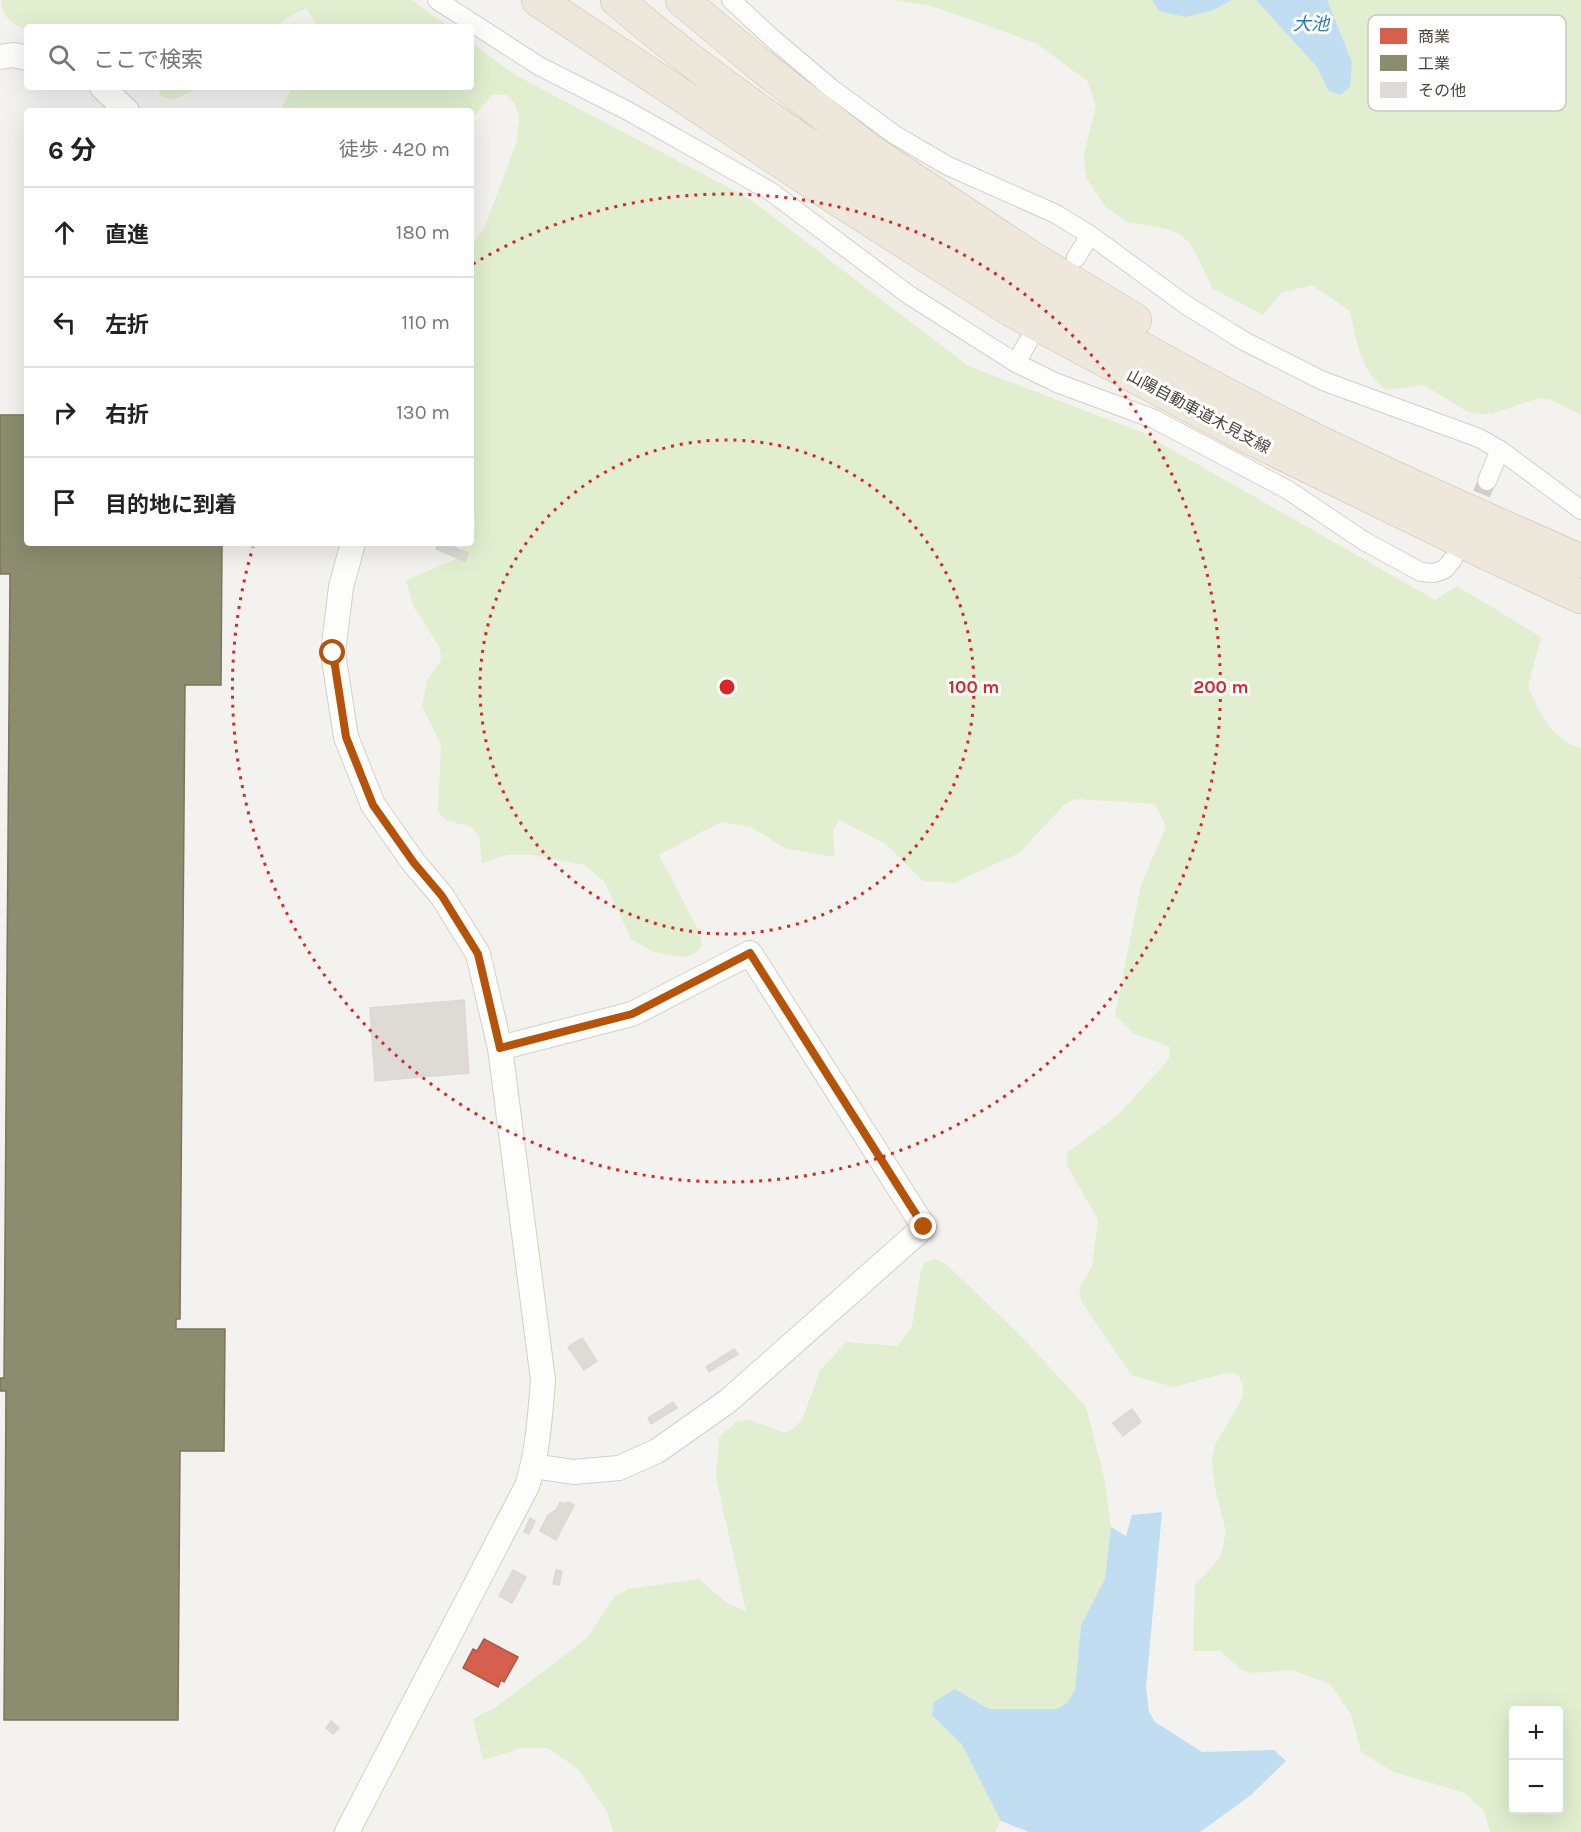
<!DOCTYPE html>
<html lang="ja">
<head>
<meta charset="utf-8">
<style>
	body { margin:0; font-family:Karla,"Noto Sans JP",sans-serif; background:#f6f6f6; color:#222 }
	.controls { position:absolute; right:18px; bottom:18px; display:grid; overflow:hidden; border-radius:6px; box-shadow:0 6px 24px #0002 }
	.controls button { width:54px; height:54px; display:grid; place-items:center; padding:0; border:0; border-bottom:2px solid #e0e0e0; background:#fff; color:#222; font:30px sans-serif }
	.stop { position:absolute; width:18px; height:18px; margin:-14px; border:4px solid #b45309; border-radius:50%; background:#fff }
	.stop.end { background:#b45309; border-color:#fff; box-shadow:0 2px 6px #0008 }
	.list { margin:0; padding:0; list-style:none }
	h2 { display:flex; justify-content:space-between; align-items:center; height:78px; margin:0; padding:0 24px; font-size:26px }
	h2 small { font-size:20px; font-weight:400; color:#767676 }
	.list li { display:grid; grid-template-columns:39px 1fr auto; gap:18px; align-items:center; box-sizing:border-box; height:90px; padding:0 24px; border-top:2px solid #e0e0e0 }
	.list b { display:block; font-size:22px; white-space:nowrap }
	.list em { font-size:20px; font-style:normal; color:#767676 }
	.icon { flex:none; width:33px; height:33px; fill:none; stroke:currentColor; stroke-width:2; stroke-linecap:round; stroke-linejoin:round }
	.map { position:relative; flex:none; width:1581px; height:1832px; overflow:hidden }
	.search { position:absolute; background:#fff; box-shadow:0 6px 24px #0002; left:24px; top:24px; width:450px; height:66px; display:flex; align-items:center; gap:15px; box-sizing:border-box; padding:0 21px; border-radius:6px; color:#767676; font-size:22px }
	.panel { position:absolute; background:#fff; box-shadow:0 6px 24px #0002; left:24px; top:108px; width:450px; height:438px; border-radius:6px }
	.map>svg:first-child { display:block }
	.green { fill:#e1eecf; fill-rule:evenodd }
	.water { fill:#c0ddf1 }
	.shops { fill:#d6604d; stroke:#ac5847; stroke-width:1.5 }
	.industry { fill:#8c8c6e; stroke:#78765e; stroke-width:1.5 }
	.building { fill:#dedbd6; stroke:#dcd9d4; stroke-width:1.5 }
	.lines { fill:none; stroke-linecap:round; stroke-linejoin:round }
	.minor-tunnel { stroke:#d2cfca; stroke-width:18; stroke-dasharray:18 9; stroke-linecap:butt }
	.minor-casing { stroke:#d2d0cb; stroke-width:20 }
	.tertiary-casing { stroke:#d2d0cb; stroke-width:26 }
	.motorway-casing { stroke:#ccbfa9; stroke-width:34 }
	.minor { stroke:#fdfdfc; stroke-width:18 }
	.tertiary { stroke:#fdfdfc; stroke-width:24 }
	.motorway { stroke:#ede8db; stroke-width:33 }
	.route { stroke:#b45309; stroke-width:8 }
	.ring { fill:none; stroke:#d62828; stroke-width:3; stroke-dasharray:3 6 }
	.labels { text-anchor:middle; stroke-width:6; stroke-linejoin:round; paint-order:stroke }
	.street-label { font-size:16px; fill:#4b4439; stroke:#fff }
	.water-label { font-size:18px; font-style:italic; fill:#2e7ab2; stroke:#fff }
	.key { fill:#fff; stroke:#c9c7c4; stroke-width:1.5 }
	.key-label { font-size:16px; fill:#4b4439 }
	.centre { fill:#d62828; stroke:#fff; stroke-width:3 }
	.ring-label { font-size:18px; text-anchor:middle; font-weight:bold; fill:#d62828; stroke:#fff; stroke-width:6; stroke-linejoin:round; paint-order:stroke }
</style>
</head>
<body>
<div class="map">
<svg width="1581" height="1832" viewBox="0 0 1581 1832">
	<rect width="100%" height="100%" fill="#f4f2ee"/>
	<g class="green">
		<path d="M1,0H412L449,27H318L306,8L282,21L277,27H27V31C12,22 2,19 1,0Z"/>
		<path d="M893,0H1152L1160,11H1211L1232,0H1256L1317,67L1328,90L1352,62L1327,0H1581V415L1551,400L1539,398L1491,414H1478L1466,411L1424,385L1386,390C1361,373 1356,339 1350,311L1312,285L1281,293L1263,315L1212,288L1196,253L1189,242L1179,234L1167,229L1127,222L1106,207L1086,178L1084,153L1096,106L1087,81L1036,43L932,6Z"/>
		<path d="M471,43L517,76L750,199L968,366L1141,432L1435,600L1457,586L1541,637L1528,687C1541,714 1550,739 1581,748V1832H1490L1484,1811L1465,1793L1394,1772L1361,1752L1351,1714L1330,1684L1292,1670L1252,1673L1240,1669L1221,1651H1193L1195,1585L1220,1558L1226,1532L1214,1484L1212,1457L1216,1443L1242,1399L1243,1387L1238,1374L1225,1373L1174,1387L1131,1375L1081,1301L1079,1288L1092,1267L1098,1220L1067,1165V1153L1117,1116L1169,1059L1170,1047L1133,1033L1115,1015L1141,885L1166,827L1155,804L1075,799L1063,806L1019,853L954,883L923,881L886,844L839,820L833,831L835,857L785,848L751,827L721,822L659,855L700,933L702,946L693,955L681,957L654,952L631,939L604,881L584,865L533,855H507L482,863L479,837L471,827L446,820L438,812L441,745L422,706L427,680L441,660L440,648L413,605L406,580L454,560L466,543H471V535L475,529V516L471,511V248L485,226L517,141L519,117L515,104L507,95H492L471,119V111H280L292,87H471ZM1514,1710H1558V1810H1514Z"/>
		<polygon points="157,87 200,87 173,100 161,96"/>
		<polygon points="936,1259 947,1265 1021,1336 1086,1407 1104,1477 1111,1527 1105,1579 1081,1625 1075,1690 1068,1703 1057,1709 989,1709 955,1689 933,1715 962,1745 1001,1821 995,1832 613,1832 607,1811 578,1769 548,1748 522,1748 483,1760 473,1719 496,1707 587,1638 615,1596 628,1589 699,1579 727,1603 746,1611 716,1478 719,1437 738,1421 750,1420 785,1433 795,1427 803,1418 820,1370 847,1342 897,1346 912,1327 920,1275 924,1263"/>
	</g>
	<g class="water">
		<polygon points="1152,0 1232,0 1211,11 1185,17 1159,11"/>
		<polygon points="1256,0 1327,0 1352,62 1350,87 1340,95 1328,90 1317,67"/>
		<polygon points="1162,1512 1146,1687 1149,1712 1155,1722 1202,1752 1274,1750 1286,1761 1251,1795 1200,1832 1029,1832 1001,1821 962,1745 932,1715 934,1702 955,1689 989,1709 1057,1709 1067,1703 1075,1690 1081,1625 1105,1579 1111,1527 1126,1536 1132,1515"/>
	</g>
	<polygon class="shops" points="484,1639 518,1657 504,1682 501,1680 498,1687 463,1668 473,1649 477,1651"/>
	<polygon class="industry" points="0,415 27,415 27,543 222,543 221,685 185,685 180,1319 176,1319 176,1329 225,1329 224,1451 180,1451 178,1720 4,1720 6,1391 0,1391 0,1378 4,1378 10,574 0,574"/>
	<g class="building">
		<polygon points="439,543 445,543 468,553 465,561 436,549"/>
		<polygon points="464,1000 469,1073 375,1081 370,1008"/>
		<polygon points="582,1338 597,1361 584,1370 568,1347"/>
		<polygon points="734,1349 738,1354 709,1372 706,1367"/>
		<polygon points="673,1402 677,1408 651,1424 648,1418"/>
		<polygon points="1132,1409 1141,1422 1123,1436 1113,1423"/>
		<polygon points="560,1502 565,1504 568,1502 574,1505 556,1540 540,1531 548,1515 556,1510"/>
		<polygon points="530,1518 535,1521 529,1534 524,1532"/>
		<polygon points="513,1570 526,1577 512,1603 499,1596"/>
		<polygon points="556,1570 562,1571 559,1585 553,1584"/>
		<polygon points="331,1721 339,1728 333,1734 326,1728"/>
	</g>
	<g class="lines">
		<polyline class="minor-tunnel" points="1471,519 1487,481"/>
		<g class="minor-casing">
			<g id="minor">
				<polyline points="437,0 539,66 628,111 770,191 909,295 1016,363 1057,383 1154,419 1288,490 1364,541 1421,572 1434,573 1445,569 1453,559"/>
				<polyline points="731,0 772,38 831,88 895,135 948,166 1056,214 1090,235 1186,305 1244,341 1323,381 1479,438 1500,450 1581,510"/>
				<polyline points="1076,258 1090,235"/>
				<polyline points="1016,363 1029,340"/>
				<polyline points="1487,481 1500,450"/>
			</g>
		</g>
		<g class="tertiary-casing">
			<g id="tertiary">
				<polyline points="0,57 13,55 27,58"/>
				<polyline points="102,87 127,111"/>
				<polyline points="500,1048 632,1014 750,953 924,1227 728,1401 657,1451 619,1468 573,1472 533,1466"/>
				<path d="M347,1832L527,1486C538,1452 540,1416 543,1380L500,1048L478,954L442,896L414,863L373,805L346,737L333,653L341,587L353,543"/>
			</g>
		</g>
		<g class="motorway-casing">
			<g id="motorway">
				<polyline points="538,0 833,196 1011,310 1248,437 1490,555 1581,597"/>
				<path d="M617,0C712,82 817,153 923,219C1044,295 1168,366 1295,430C1388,477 1485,518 1581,561"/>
				<polyline points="682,0 760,65 869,150 1029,256 1135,320"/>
			</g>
		</g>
		<use href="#minor" class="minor"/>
		<use href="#tertiary" class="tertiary"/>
		<use href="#motorway" class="motorway"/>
	</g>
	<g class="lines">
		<polyline class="route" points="333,653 346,737 373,805 414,863 442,896 478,954 500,1048 632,1014 750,953 924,1227"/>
	</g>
	<g class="ring">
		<circle cx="727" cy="687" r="247"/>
		<path d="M473 264A494 494 0 1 1 253 547"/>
	</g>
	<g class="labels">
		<g class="street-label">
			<text transform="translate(1199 411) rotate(28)" y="6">山陽自動車道木見支線</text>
		</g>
		<g class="water-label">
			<text x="1311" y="30">大池</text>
		</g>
	</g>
	<rect x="1368" y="15" width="198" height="96" rx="9" class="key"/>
	<rect x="1380" y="28" width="27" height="16" fill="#d6604d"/>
	<rect x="1380" y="55" width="27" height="16" fill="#8c8c6e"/>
	<rect x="1380" y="82" width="27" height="16" fill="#dedbd6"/>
	<g class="key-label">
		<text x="1418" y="42">商業</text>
		<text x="1418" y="69">工業</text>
		<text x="1418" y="96">その他</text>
	</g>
	<circle cx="727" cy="687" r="9" class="centre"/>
	<g class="ring-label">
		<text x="974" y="693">100 m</text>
		<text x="1221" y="693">200 m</text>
	</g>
</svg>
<div class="controls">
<button>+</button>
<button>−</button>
</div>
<div class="stop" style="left:333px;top:653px"></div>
<div class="stop end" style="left:924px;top:1227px"></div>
<div class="search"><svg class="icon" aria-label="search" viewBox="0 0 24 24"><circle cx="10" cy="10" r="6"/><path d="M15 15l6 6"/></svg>ここで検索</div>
<section class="panel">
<h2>6 分<small>徒歩 · 420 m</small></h2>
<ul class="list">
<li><svg class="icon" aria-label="ahead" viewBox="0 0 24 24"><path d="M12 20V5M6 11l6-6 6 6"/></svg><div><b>直進</b></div><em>180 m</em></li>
<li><svg class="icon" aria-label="left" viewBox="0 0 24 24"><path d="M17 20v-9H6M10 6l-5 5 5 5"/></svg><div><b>左折</b></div><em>110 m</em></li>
<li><svg class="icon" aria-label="right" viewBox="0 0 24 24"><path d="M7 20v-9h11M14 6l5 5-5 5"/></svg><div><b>右折</b></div><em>130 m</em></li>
<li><svg class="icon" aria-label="arrive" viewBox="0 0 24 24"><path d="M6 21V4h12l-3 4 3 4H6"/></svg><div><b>目的地に到着</b></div></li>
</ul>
</section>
</div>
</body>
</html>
